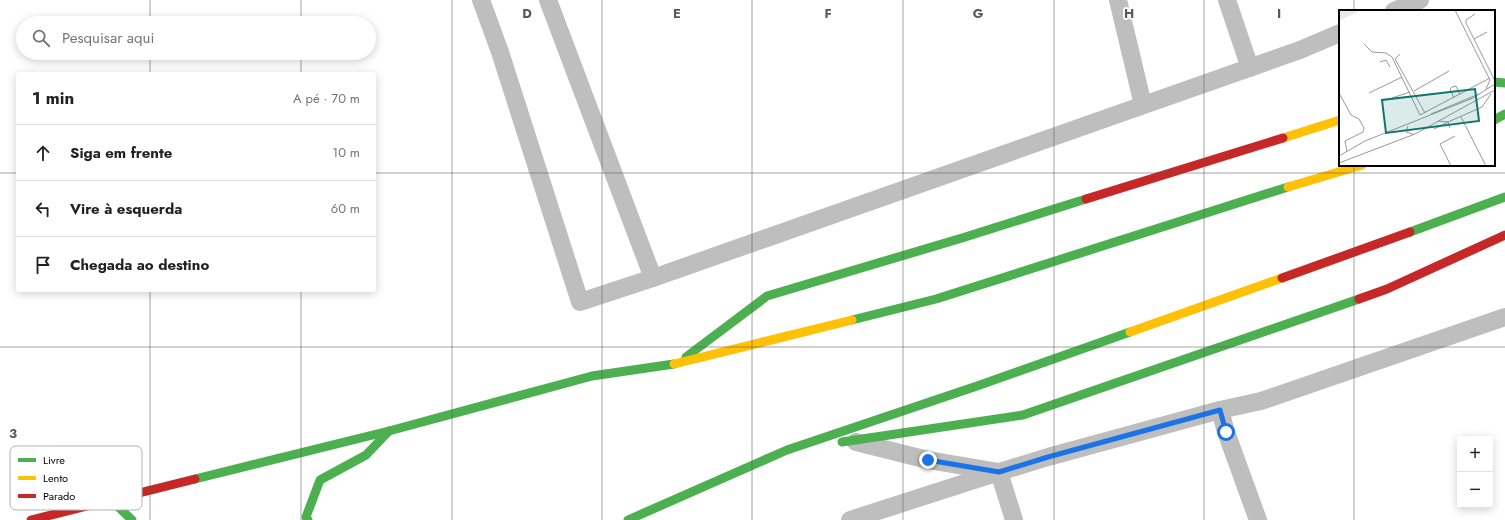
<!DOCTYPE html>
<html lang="pt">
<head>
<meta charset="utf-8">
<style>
	body { margin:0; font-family:Jost,sans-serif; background:#f6f6f6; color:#202124 }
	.controls { position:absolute; right:12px; bottom:12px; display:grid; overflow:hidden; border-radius:4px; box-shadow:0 2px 10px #0003 }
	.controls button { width:36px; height:36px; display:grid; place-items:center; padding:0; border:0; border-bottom:1px solid #e0e0e0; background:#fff; color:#202124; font:20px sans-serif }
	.stop { position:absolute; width:12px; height:12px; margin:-9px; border:3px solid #1a73e8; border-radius:50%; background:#fff }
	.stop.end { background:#1a73e8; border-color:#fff; box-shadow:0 1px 4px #0008 }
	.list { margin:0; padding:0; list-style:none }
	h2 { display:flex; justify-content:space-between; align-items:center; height:52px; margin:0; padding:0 16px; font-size:17px }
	h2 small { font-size:13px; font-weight:400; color:#757577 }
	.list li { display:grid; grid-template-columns:26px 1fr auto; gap:12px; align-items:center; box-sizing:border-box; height:56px; padding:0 16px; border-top:1px solid #e0e0e0 }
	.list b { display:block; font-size:15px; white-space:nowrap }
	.list em { font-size:13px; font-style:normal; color:#757577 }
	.icon { flex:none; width:22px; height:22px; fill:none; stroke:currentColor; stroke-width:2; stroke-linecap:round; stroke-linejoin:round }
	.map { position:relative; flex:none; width:1505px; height:520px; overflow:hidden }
	.search { position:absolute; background:#fff; box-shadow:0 2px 10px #0003; left:16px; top:16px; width:360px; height:44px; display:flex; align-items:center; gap:10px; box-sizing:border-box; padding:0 14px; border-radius:22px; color:#757577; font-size:15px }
	.panel { position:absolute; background:#fff; box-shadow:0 2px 10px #0003; left:16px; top:72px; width:360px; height:220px; border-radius:4px }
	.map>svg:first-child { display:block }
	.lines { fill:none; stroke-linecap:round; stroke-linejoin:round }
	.lane { stroke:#bebebe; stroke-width:18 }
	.fast { stroke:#4caf50; stroke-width:9 }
	.slow { stroke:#ffc107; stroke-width:9 }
	.jam { stroke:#c62828; stroke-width:9 }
	.route { stroke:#1a73e8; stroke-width:5 }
	.grid { fill:none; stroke:#595959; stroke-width:1; stroke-opacity:0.55 }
	.inset-road { fill:none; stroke:#999; stroke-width:1 }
	.view { fill:#0f766e; fill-opacity:0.15; stroke:#0f766e; stroke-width:2 }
	.inset-edge { fill:none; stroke:#000; stroke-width:2 }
	.key { fill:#fff; stroke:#b2b2b2; stroke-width:1 }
	.key-label { font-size:11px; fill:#000 }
	.grid-label { font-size:13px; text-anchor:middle; font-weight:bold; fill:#595959; stroke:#fff; stroke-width:3.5; stroke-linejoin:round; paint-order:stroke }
</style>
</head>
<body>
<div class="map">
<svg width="1505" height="520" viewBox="0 0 1505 520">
	<rect width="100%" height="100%" fill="#fff"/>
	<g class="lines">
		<g class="lane">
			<polyline points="481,0 500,52 580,302 653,278 1300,50 1340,33"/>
			<polyline points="548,0 653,278"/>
			<polyline points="1118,0 1143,105"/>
			<polyline points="1227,0 1250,68"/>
			<polyline points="1394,11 1420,0"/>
			<polyline points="1220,410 1226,432 1258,520"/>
			<polyline points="856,442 928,460 999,472 1048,457 1220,410 1261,401 1505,317"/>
			<polyline points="850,520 999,472 1014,520"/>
		</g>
		<g class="fast">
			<polyline points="1494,82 1505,83"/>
			<polyline points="1494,120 1505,114"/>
			<polyline points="1410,232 1505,197"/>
			<polyline points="852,320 936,299 1288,187"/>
			<polyline points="686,357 767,296 962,238 1086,199"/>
			<polyline points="842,442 1023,415 1359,299"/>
			<polyline points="195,479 389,431 592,376 674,364"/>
			<polyline points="111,500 132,520"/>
			<polyline points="308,520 306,517 320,480 366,455 389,431"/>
			<polyline points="628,520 787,450 977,386 1130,332"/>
		</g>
		<g class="slow">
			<polyline points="1283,138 1340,120"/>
			<polyline points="1288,187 1362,165"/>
			<polyline points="1130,332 1282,278"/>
			<polyline points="674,364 852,320"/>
		</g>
		<g class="jam">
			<polyline points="1086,199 1283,138"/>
			<polyline points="1282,278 1410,232"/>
			<polyline points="1359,299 1387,289 1505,235"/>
			<polyline points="31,520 195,479"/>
		</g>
	</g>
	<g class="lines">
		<polyline class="route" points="928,460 999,472 1048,457 1220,410 1226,432"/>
	</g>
	<path class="grid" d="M150,0V23M301,0V23M452,0V520M602,0V520M752,0V520M903,0V520M1054,0V520M1204,0V520M1354,0V11M150,53V74M301,53V74M1354,165V520M0,173H18M374,173H1505M150,290V520M301,290V520M0,347H1505"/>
	<g transform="translate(1339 10)">
		<rect width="156" height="156" fill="#fff"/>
		<path d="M0,0H22L0,11Z" fill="#eaeaea"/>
		<path class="inset-road" d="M116,0L151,70L147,79M136,4L127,10V13L156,71M135,29L148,22M25,34L33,42L47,43L53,47L81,105L151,68M61,44L56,49L86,103M41,52L47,50L51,57M75,81L110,61M0,83L12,105L20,109L25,118L24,122L6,131L8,142M30,83L63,67M53,88L71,82M115,88L111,79L113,77L117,76L121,85M92,104L140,84M122,107L147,156M99,111L109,112L143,97L152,84M69,116L67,122L74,124M95,119L109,112L111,118M0,146L26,131L134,88L156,74M0,153L76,124L156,80M112,156L101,134L116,126"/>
		<path class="view" d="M136,79L140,111L47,123L43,90Z"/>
		<rect width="156" height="156" class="inset-edge"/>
	</g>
	<rect x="10" y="446" width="132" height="64" rx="6" class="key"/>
	<rect x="18" y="458" width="18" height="4" fill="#4caf50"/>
	<rect x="18" y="476" width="18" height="4" fill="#ffc107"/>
	<rect x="18" y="494" width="18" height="4" fill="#c62828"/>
	<g class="key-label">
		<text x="43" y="464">Livre</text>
		<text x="43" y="482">Lento</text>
		<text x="43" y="500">Parado</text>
	</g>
	<g class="grid-label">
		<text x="527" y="18">D</text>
		<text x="677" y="18">E</text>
		<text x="828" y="18">F</text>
		<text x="978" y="18">G</text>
		<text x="1129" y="18">H</text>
		<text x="1279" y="18">I</text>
		<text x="13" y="438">3</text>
	</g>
</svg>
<div class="controls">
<button>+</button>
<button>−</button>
</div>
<div class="stop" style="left:1226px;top:432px"></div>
<div class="stop end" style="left:928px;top:460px"></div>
<div class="search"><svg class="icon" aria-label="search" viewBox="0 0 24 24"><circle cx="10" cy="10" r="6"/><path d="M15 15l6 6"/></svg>Pesquisar aqui</div>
<section class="panel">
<h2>1 min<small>A pé · 70 m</small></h2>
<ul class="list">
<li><svg class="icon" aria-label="ahead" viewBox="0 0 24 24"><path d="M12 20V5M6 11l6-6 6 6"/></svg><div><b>Siga em frente</b></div><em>10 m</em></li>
<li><svg class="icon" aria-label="left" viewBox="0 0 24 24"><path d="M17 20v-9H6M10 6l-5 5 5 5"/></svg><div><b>Vire à esquerda</b></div><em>60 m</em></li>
<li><svg class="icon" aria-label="arrive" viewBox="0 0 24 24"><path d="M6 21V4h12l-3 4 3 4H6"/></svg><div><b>Chegada ao destino</b></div></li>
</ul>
</section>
</div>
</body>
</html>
